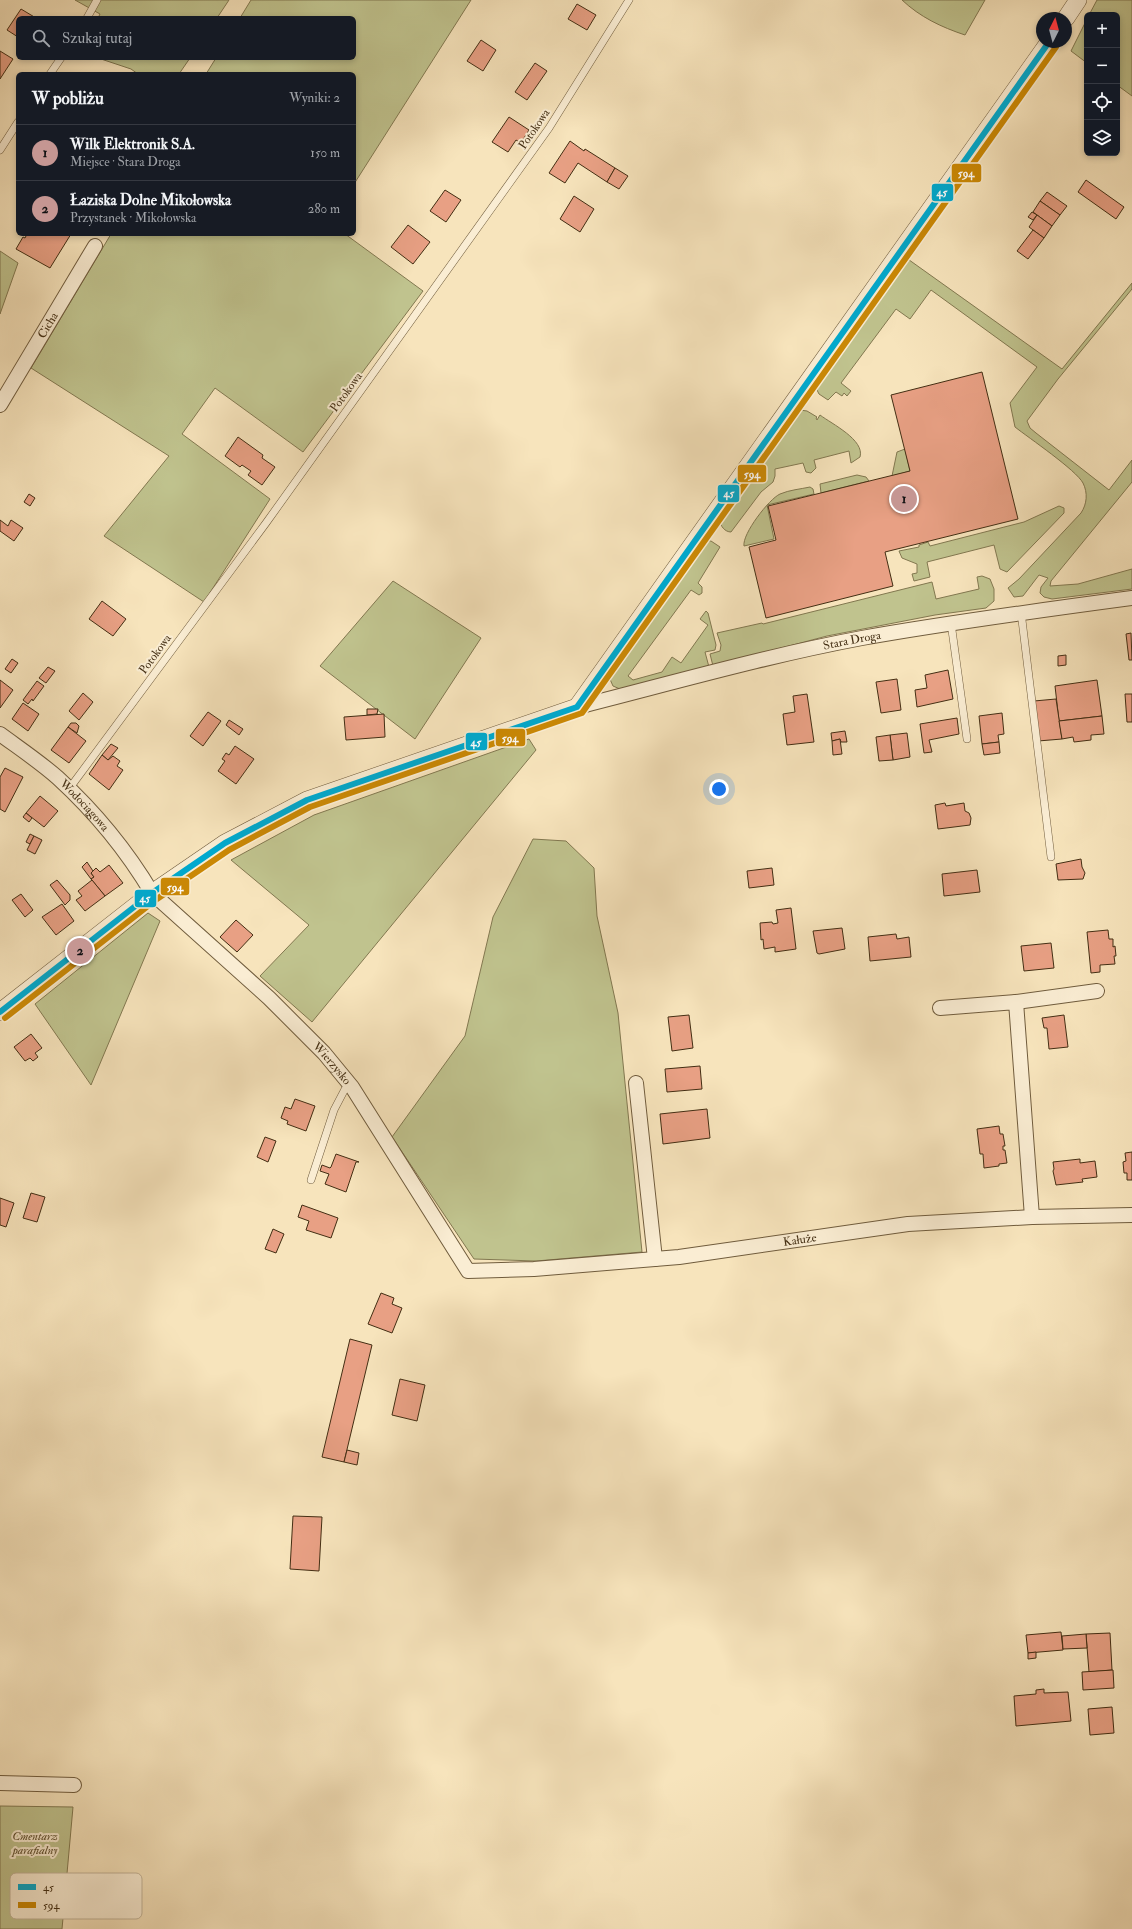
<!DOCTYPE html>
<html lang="pl">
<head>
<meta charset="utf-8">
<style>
	body { margin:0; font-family:"IM FELL Double Pica",serif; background:#242831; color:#f1f3f6 }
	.controls { position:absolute; right:12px; top:12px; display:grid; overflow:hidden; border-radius:6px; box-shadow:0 2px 6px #0003 }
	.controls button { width:36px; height:36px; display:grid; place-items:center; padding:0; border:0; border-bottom:1px solid #363941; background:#171b24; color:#f1f3f6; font:20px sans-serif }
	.compass { position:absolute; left:1036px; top:12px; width:36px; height:36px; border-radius:50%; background:#171b24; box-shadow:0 2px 6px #0003; rotate:6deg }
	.you { position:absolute; left:719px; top:789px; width:14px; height:14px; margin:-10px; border:3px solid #fff; border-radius:50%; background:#1a73e8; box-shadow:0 0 0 6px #1a73e833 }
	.badge { display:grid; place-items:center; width:26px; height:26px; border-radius:50%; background:#c59692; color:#111; font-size:13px; font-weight:700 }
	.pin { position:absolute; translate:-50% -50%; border:2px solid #fff; box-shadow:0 1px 4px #0006 }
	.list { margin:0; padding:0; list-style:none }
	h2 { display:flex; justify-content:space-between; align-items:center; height:52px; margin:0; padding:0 16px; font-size:17px }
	h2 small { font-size:13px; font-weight:400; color:#9ea1a6 }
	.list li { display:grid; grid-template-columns:26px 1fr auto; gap:12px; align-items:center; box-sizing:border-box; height:56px; padding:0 16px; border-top:1px solid #363941 }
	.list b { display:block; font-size:15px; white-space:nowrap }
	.list p { margin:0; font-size:13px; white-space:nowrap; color:#9ea1a6 }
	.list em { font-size:13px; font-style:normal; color:#9ea1a6 }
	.icon { flex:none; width:22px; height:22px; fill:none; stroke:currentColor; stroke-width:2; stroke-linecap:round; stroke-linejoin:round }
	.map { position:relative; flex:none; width:1132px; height:1929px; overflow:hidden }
	.search { position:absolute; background:#171b24; box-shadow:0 2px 6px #0003; left:16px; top:16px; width:340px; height:44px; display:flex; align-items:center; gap:10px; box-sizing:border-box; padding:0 14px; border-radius:6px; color:#9ea1a6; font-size:15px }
	.panel { position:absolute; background:#171b24; box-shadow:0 2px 6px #0003; left:16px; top:72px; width:340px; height:164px; border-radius:6px }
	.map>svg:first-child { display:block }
	.green { fill:#c0c38e; stroke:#827850 }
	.building { fill:#e8a084; stroke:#432e13 }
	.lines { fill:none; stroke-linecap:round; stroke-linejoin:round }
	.service-casing { stroke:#705c3d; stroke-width:8 }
	.minor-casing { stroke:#705c3d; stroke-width:16 }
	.tertiary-casing { stroke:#705c3d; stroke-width:18 }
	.service { stroke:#faedd3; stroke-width:7 }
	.minor { stroke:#faedd3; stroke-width:14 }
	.tertiary { stroke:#faedd3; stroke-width:17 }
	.bus-1-casing { stroke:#faedd3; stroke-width:9 }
	.bus-2-casing { stroke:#faedd3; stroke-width:9 }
	.bus-1 { stroke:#00a9ce; stroke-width:6 }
	.bus-2 { stroke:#ca8805; stroke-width:6 }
	.labels { text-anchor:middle; stroke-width:4; stroke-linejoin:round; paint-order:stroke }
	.street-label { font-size:12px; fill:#432e13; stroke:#faedd3 }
	.park-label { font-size:12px; font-style:italic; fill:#5c4c2c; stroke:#faedd3 }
	.key { fill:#faedd3; stroke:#c3b499; stroke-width:1 }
	.key-label { font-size:11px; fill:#432e13 }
	.line-badge { stroke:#faedd3; stroke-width:1.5 }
	.badge-label { font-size:11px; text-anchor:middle; font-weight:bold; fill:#fff }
</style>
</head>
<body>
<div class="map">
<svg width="1132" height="1929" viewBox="0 0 1132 1929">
	<rect width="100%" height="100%" fill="#f7e4bc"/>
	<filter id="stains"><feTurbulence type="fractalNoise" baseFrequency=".005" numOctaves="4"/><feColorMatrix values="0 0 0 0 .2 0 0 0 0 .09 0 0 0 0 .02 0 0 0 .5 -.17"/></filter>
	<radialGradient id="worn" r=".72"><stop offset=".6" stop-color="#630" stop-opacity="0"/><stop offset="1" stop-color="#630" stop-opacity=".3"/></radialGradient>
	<g class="green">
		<polygon points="75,0 229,0 217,18 98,18 100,14"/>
		<polygon points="251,0 471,0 354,184 354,74 206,74 216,58 354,58 354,18 240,18"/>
		<path d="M902,0H985L965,35C941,27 920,17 902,0Z"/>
		<polygon points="1097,0 1132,0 1132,96 1117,85 1117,15 1089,15"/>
		<polygon points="1087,19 1087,63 1071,51"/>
		<polygon points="98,58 190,58 179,74 138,74 131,69"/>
		<polygon points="111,234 345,234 423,291 303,452 215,388 182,434 270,499 204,602 104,536 169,456 31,368"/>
		<polygon points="0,251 18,263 0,314"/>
		<path d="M905,257L1062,369L1132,283V289L1058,379L1027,421L1030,428L1036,433L1109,490L1132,460V482L1051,581L1050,586L1078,584L1132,569V589L1052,599L1044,597L1040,593L1041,587L1048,578L1039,575L1023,596L1014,597L1008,588L1019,579L1081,513C1087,504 1088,493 1083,483C1076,470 1029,438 1015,427L1010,403L1037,367L931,290L910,319L896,309L841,383L851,391L847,396L844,393L842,396L836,392L828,400L819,394L815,386Z"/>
		<path d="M800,410L807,411L817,417L816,418L817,420L820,415C832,424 865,440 860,457L851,463L849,451L814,460L816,468L811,473L806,472L803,463L775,469V476L773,482L761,492L731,532C725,532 720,526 720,520L797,411Z"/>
		<polygon points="905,449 910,471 892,476 897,452"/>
		<polygon points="857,475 866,477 869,481 821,493 820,484"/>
		<path d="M810,487L813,489L814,494L767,505L774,539L744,546C742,534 769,499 780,494C789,490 801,489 810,487Z"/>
		<polygon points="1059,506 1064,508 1064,513 1007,572 1000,569 994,545 927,562 930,577 914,581 912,574 917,573 917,564 902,558 899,551 919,547 919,545 928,542 930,546 1024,522"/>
		<polygon points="706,541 711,541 720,547 698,583 702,587 702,593 699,595 691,590 628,676 633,680 662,672 672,657 681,663 708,625 700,619 706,611 708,613 716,645 715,650 705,652 709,667 620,689 613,686 609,677"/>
		<polygon points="982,576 990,579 994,589 994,601 986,608 935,615 827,636 713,666 710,654 720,651 721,645 717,633 762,623 763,624 932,582 936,599 979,589 977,577"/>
		<polygon points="393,581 481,638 415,739 320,666"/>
		<polygon points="529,739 536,750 312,1022 260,976 309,925 231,860 314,815"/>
		<polygon points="533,839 566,841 594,868 597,916 618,1013 642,1252 536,1261 474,1259 392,1137 465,1036 493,917"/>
		<polygon points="148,913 160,921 91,1085 35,1004"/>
		<polygon points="0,1806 73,1807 62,1929 0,1929"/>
	</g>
	<g class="building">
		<polygon points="577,4 596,15 587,30 568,19"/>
		<polygon points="21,9 36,18 18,18 18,37 7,30"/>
		<polygon points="481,40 496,50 483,71 467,61"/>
		<polygon points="0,51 13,59 0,79"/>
		<polygon points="535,63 547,71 527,100 515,92"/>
		<polygon points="509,117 529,130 521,143 516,140 508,152 492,142"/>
		<polygon points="570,141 584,151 585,149 615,168 607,182 578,163 565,183 549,173"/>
		<polygon points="615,168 628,176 619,189 607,182"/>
		<polygon points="1086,180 1124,207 1116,219 1078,192"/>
		<polygon points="445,190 461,200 446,222 430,211"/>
		<polygon points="1047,192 1067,206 1060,215 1040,201"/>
		<polygon points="574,196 594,209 580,232 560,219"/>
		<polygon points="1040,201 1060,215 1052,226 1033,212"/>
		<polygon points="1032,212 1037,215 1033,220 1028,217"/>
		<polygon points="1037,215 1052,226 1044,238 1029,227"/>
		<polygon points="408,225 430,242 413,264 391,247"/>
		<polygon points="1033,230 1044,238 1028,259 1017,251"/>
		<polygon points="27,234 71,234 50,268 16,249 23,237 25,238"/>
		<polygon points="982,372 1018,519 885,552 893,586 766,618 749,547 776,540 768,506 910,471 891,395"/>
		<polygon points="238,437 263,455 262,458 275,467 262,485 248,475 251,471 242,465 240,467 225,456"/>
		<polygon points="29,494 35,498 30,506 24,502"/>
		<polygon points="0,520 8,526 11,520 23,528 14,541 0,531"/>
		<polygon points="102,601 126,619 113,636 89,619"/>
		<polygon points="1131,633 1132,660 1129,660 1126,634"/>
		<polygon points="1066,655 1066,665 1058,666 1058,656"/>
		<polygon points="12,659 18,663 11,673 5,669"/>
		<polygon points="48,667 55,671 46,683 39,678"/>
		<polygon points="948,670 953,699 917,707 915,690 927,688 925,675"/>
		<polygon points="897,679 901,710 881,713 876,682"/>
		<polygon points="0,680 13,690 0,708"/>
		<polygon points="1097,680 1102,716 1059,721 1055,686"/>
		<polygon points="37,681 44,686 33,701 32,699 28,704 23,700"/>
		<polygon points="83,693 93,702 79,720 69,711"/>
		<polygon points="807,694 814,742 787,745 783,714 795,712 793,696"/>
		<polygon points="1125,694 1132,694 1132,722 1127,722"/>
		<polygon points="1056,699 1062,739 1038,741 1034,701"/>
		<polygon points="23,703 39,714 28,731 12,719"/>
		<polygon points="367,709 378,709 377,714 367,715"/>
		<polygon points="208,712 221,721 203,746 190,736"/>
		<polygon points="1002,713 1004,734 998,735 999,742 982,744 979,716"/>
		<polygon points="384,714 385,737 346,740 344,717"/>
		<polygon points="1102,716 1104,734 1091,735 1091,740 1074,742 1073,737 1062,739 1059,721"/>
		<polygon points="957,718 959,734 929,740 932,752 924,753 920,724"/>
		<polygon points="229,720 243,729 239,735 226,725"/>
		<polygon points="71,723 76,723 79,726 77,733 68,727"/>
		<polygon points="68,727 86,741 69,763 51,750"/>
		<polygon points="845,731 847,742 841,742 840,739 832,741 831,733"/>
		<polygon points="907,733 910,757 893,760 890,735"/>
		<polygon points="890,735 893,760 879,761 876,737"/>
		<polygon points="840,739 842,754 833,755 832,741"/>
		<polygon points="999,742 1000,753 984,755 982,744"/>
		<polygon points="111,744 118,748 108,760 102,755"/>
		<polygon points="235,746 254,759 236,784 218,771 225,761 222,759 226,753 229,755"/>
		<polygon points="102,755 108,760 113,756 120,761 117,766 123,770 109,790 89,774"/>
		<polygon points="5,768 23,777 5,812 0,809 0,777"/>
		<polygon points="40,796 58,811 44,827 26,813"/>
		<polygon points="945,803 946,806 964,803 965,811 969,813 971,818 970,825 938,829 935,805"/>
		<polygon points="26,813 32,818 29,822 23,817"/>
		<polygon points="30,834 34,836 30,844 26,842"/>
		<polygon points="34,836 42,840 35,854 27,850"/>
		<polygon points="1081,859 1082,867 1085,873 1083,879 1058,880 1056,864"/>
		<polygon points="87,862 93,871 91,873 94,877 91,879 82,867"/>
		<polygon points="109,865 123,883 105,896 91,879 94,877 91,873 96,868 100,872"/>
		<polygon points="772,868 774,885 749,888 747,871"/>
		<polygon points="977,870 980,892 944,896 942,874"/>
		<polygon points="57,880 70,895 70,900 65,905 50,885"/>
		<polygon points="92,880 105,896 85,911 76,900 82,896 78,891"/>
		<polygon points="21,894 33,910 25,917 12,900"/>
		<polygon points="62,904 74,921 56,935 42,917"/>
		<polygon points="791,908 796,949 775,952 775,947 764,949 763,939 761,940 760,923 772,922 773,924 778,923 776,910"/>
		<polygon points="236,920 253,935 237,952 220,937"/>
		<polygon points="842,928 845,949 819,954 817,953 813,931"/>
		<polygon points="1108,930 1109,939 1113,939 1113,947 1115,946 1116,956 1114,956 1115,964 1100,965 1100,972 1091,973 1087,932"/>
		<polygon points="896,934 897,939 909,937 911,957 870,961 868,937"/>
		<polygon points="1051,943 1054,968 1024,971 1021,946"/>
		<polygon points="689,1015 693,1048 672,1051 668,1017"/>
		<polygon points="1064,1015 1068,1047 1049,1049 1047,1028 1044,1028 1042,1018"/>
		<polygon points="31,1034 42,1048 35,1053 38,1057 33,1061 30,1058 25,1061 14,1047"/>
		<polygon points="700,1066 702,1089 667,1092 665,1069"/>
		<polygon points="295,1099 315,1106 306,1131 287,1124 288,1121 281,1118 285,1107 291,1109"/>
		<polygon points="707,1109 710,1138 663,1144 660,1114"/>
		<polygon points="999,1126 1000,1134 1003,1134 1005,1146 1003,1146 1003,1150 1005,1150 1007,1163 999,1164 999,1166 984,1168 983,1154 980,1154 977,1129"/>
		<polygon points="265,1137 276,1141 268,1162 257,1157"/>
		<polygon points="1132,1152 1132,1180 1127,1180 1127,1173 1124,1173 1123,1162 1126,1161 1125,1153"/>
		<polygon points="336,1154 359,1162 356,1162 346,1192 325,1184 329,1174 320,1171 322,1165 330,1168 331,1167"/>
		<polygon points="1080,1159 1080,1163 1095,1161 1097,1177 1082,1179 1083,1182 1056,1185 1053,1171 1054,1169 1053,1162"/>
		<polygon points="31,1193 45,1197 37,1222 23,1218"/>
		<polygon points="0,1198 14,1203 6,1227 0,1225"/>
		<polygon points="302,1205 338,1218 331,1238 306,1230 309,1221 298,1217"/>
		<polygon points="273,1229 284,1234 276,1253 265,1249"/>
		<polygon points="381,1293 394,1298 392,1304 402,1308 392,1333 368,1324"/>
		<polygon points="350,1339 372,1345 344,1462 322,1457"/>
		<polygon points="400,1379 425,1385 417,1421 392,1415"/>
		<polygon points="347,1450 359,1453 357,1465 344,1462"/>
		<polygon points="293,1516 322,1517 319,1571 290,1569"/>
		<polygon points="1061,1632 1063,1650 1028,1653 1026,1635"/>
		<polygon points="1110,1633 1112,1670 1089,1672 1086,1634"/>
		<polygon points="1086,1634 1087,1648 1063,1649 1062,1636"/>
		<polygon points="1036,1652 1036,1658 1028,1659 1028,1653"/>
		<polygon points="1113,1670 1114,1688 1083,1690 1082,1672"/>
		<polygon points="1044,1689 1044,1693 1068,1692 1071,1721 1016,1726 1014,1696 1036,1694 1036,1690"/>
		<polygon points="1112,1707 1114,1733 1090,1735 1088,1709"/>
	</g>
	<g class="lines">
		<g class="service-casing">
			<g id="service">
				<polyline points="87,18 97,0"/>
				<polyline points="50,74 61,58"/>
				<polyline points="0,150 18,122"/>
				<polyline points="1021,612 1051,857"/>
				<polyline points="951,623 967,739"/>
				<polyline points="69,789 266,523 549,128 629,0"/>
				<polyline points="311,1180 334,1110 345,1089 352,1087"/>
			</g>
		</g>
		<g class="minor-casing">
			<g id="minor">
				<path id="s1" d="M0,405L95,246"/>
				<path id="s2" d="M577,707C672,683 766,656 862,638C952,622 1042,610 1132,598"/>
				<path id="s3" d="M0,734C19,748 40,762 58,778C94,811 127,851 152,893L269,998L324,1053L352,1087L468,1271L534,1269L679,1257L908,1224L1032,1217L1132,1215"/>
				<polyline points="1016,1002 1097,991"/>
				<polyline points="940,1008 1016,1002 1032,1217"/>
				<polyline points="636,1083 655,1259"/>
				<polyline points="0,1783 74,1785"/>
			</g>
		</g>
		<g class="tertiary-casing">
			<g id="tertiary">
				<polyline points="1066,18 1078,0"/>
				<polyline points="0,1012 152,893 225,843 307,800 577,707 1049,42"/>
			</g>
		</g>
		<use href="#service" class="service"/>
		<use href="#minor" class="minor"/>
		<use href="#tertiary" class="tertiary"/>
		<g class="bus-1-casing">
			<polyline id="bus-1" points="0,1012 152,893 225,843 307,800 577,707 1049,42"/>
		</g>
		<g class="bus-2-casing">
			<polyline id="bus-2" points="5,1018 157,899 229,850 310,807 582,713 1056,47"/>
		</g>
		<use href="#bus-1" class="bus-1"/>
		<use href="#bus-2" class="bus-2"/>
	</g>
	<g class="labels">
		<g class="street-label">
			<text transform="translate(534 129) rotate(-56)" y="4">Potokowa</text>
			<text dy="4" stroke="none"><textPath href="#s1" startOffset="93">Cicha</textPath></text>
			<text transform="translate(346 392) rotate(-54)" y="4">Potokowa</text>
			<text dy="4" stroke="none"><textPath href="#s2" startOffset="283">Stara Droga</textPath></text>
			<text transform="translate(155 654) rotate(-54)" y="4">Potokowa</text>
			<text dy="4" stroke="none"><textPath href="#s3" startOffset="111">Wodociągowa</textPath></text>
			<text dy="4" stroke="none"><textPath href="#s3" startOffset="470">Wierzysko</textPath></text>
			<text dy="4" stroke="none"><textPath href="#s3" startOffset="1052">Kałuże</textPath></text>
		</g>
		<g class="park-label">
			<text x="35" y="1840">Cmentarz<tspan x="35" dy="14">parafialny</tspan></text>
		</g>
	</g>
	<rect x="10" y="1873" width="132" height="46" rx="6" class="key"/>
	<rect x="18" y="1884" width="18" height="6" fill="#00a9ce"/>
	<rect x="18" y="1902" width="18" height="6" fill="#ca8805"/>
	<g class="key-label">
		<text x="43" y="1891">45</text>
		<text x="43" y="1909">594</text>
	</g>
	<g class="line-badge">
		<rect x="951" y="163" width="31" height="20" rx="4" fill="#ca8805"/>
		<rect x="931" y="183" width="23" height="19" rx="4" fill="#00a9ce"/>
		<rect x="737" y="464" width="30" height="19" rx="4" fill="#ca8805"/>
		<rect x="717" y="484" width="23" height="19" rx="4" fill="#00a9ce"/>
		<rect x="495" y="728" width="31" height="19" rx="4" fill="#ca8805"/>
		<rect x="465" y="732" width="23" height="19" rx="4" fill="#00a9ce"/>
		<rect x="160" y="877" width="30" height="19" rx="4" fill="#ca8805"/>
		<rect x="134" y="889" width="23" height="19" rx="4" fill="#00a9ce"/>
	</g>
	<g class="badge-label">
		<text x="966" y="177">594</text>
		<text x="942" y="196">45</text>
		<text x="752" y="478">594</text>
		<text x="729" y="497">45</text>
		<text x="510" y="742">594</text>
		<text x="476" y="746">45</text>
		<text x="175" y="891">594</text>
		<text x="145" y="902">45</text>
	</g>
	<rect width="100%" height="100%" filter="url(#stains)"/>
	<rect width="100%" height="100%" fill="url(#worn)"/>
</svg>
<div class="controls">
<button>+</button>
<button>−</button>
<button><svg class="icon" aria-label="locate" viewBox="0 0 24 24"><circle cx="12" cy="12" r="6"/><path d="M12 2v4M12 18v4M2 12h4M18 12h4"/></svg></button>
<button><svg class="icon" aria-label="layers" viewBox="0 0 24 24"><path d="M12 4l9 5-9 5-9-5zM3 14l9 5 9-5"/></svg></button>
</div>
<svg class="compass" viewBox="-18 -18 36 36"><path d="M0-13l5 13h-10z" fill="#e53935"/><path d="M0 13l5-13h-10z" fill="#9ea1a6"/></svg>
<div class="you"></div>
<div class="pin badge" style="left:904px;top:499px">1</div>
<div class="pin badge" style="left:80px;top:951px">2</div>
<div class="search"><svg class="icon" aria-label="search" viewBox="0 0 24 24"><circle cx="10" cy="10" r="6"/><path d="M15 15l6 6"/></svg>Szukaj tutaj</div>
<section class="panel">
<h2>W pobliżu<small>Wyniki: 2</small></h2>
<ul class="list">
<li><span class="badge">1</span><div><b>Wilk Elektronik S.A.</b><p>Miejsce · Stara Droga</p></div><em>150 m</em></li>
<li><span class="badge">2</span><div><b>Łaziska Dolne Mikołowska</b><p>Przystanek · Mikołowska</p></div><em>280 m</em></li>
</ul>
</section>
</div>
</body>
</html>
